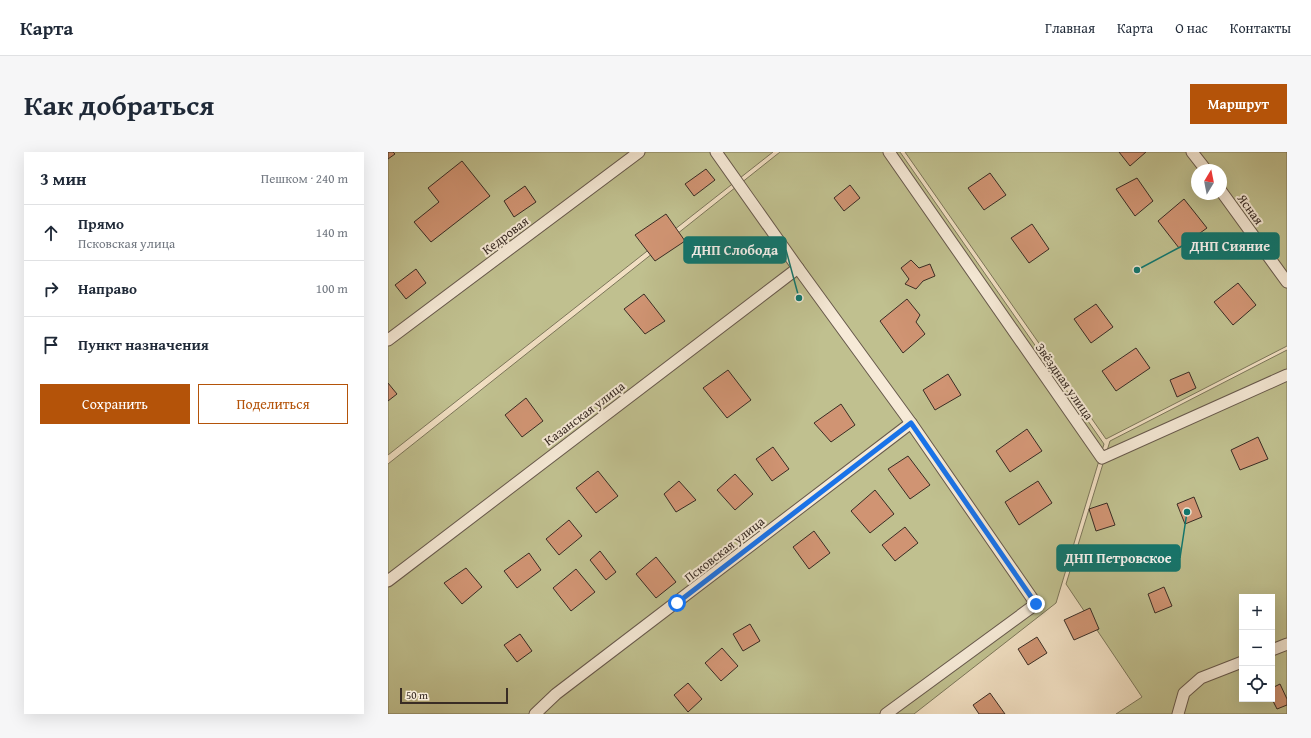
<!DOCTYPE html>
<html lang="ru">
<head>
<meta charset="utf-8">
<style>
	body { margin:0; font-family:"Gentium Book Plus",serif; background:#f6f6f7; color:#1f2937 }
	.controls { position:absolute; right:12px; bottom:12px; display:grid; overflow:hidden; border-radius:0px; box-shadow:0 4px 16px #0002 }
	.controls button { width:36px; height:36px; display:grid; place-items:center; padding:0; border:0; border-bottom:1px solid #e0e1e3; background:#fff; color:#1f2937; font:20px sans-serif }
	.compass { position:absolute; left:803px; top:12px; width:36px; height:36px; border-radius:50%; background:#fff; box-shadow:0 4px 16px #0002; rotate:10deg }
	.scale { position:absolute; left:12px; bottom:10px; width:108px; box-sizing:border-box; padding-left:4px; border:2px solid #392c24; border-top:0; font-size:11px; line-height:14px; white-space:nowrap; color:#392c24; -webkit-text-stroke:3px #f6ead7; paint-order:stroke }
	.stop { position:absolute; width:12px; height:12px; margin:-9px; border:3px solid #1a73e8; border-radius:50%; background:#fff }
	.stop.end { background:#1a73e8; border-color:#fff; box-shadow:0 1px 4px #0008 }
	.list { margin:0; padding:0; list-style:none }
	h2 { display:flex; justify-content:space-between; align-items:center; height:52px; margin:0; padding:0 16px; font-size:17px }
	h2 small { font-size:13px; font-weight:400; color:#747a83 }
	.list li { display:grid; grid-template-columns:26px 1fr auto; gap:12px; align-items:center; box-sizing:border-box; height:56px; padding:0 16px; border-top:1px solid #e0e1e3 }
	.list b { display:block; font-size:15px; white-space:nowrap }
	.list p { margin:0; font-size:13px; white-space:nowrap; color:#747a83 }
	.list em { font-size:13px; font-style:normal; color:#747a83 }
	.actions { display:flex; gap:8px; padding:12px 16px }
	.actions a { flex:1; padding:9px 0; border:1px solid #b45309; border-radius:0px; text-align:center; font-size:14px; color:#b45309 }
	.actions .main { background:#b45309; color:#fff }
	.icon { flex:none; width:22px; height:22px; fill:none; stroke:currentColor; stroke-width:2; stroke-linecap:round; stroke-linejoin:round }
	.map { position:relative; flex:none; width:899px; height:562px; overflow:hidden; border-radius:0px }
	header { display:flex; align-items:center; gap:24px; box-sizing:border-box; height:56px; padding:0 20px; background:#fff; border-bottom:1px solid #e0e1e3 }
	header strong { font-size:19px }
	nav { display:flex; gap:22px; margin-inline-start:auto; font-size:14px }
	.intro { display:flex; align-items:center; justify-content:space-between; box-sizing:border-box; height:96px; padding:0 24px }
	h1 { margin:0; font-size:28px }
	.button { padding:10px 18px; border-radius:0px; background:#b45309; color:#fff; font-size:14px; font-weight:700 }
	main { display:flex; gap:24px; padding:0 24px }
	aside { flex:1; background:#fff; border-radius:0px; box-shadow:0 4px 16px #0002 }
	.map>svg:first-child { display:block }
	.green { fill:#c0c08f; stroke:#7c765a; fill-rule:evenodd }
	.building { fill:#d09473; stroke:#392c24 }
	.lines { fill:none; stroke-linecap:round; stroke-linejoin:round }
	.street-casing { stroke:#67594c; stroke-width:13 }
	.street { stroke:#f6ead7; stroke-width:11 }
	.route { stroke:#1a73e8; stroke-width:5 }
	.labels { text-anchor:middle; stroke-width:4; stroke-linejoin:round; paint-order:stroke }
	.street-label { font-size:13px; fill:#392c24; stroke:#f6ead7 }
	.leader { fill:none; stroke:#0f766e; stroke-width:1.5 }
	.callout-dot { fill:#0f766e; stroke:#f6ead7; stroke-width:1.5 }
	.callout { fill:#0f766e; stroke:#0f766e; stroke-width:1.5 }
	.callout-label { font-size:14px; text-anchor:middle; font-weight:bold; fill:#fff }
</style>
</head>
<body>
<header>
<strong>Карта</strong>
<nav><a>Главная</a><a>Карта</a><a>О нас</a><a>Контакты</a></nav>
</header>
<div class="intro"><h1>Как добраться</h1><a class="button">Маршрут</a></div>
<main>
<aside>
<h2>3 мин<small>Пешком · 240 m</small></h2>
<ul class="list">
<li><svg class="icon" aria-label="ahead" viewBox="0 0 24 24"><path d="M12 20V5M6 11l6-6 6 6"/></svg><div><b>Прямо</b><p>Псковская улица</p></div><em>140 m</em></li>
<li><svg class="icon" aria-label="right" viewBox="0 0 24 24"><path d="M7 20v-9h11M14 6l5 5-5 5"/></svg><div><b>Направо</b></div><em>100 m</em></li>
<li><svg class="icon" aria-label="arrive" viewBox="0 0 24 24"><path d="M6 21V4h12l-3 4 3 4H6"/></svg><div><b>Пункт назначения</b></div></li>
</ul>
<div class="actions"><a class="main">Сохранить</a><a>Поделиться</a></div>
</aside>
<div class="map">
<svg width="899" height="562" viewBox="0 0 899 562">
	<rect width="100%" height="100%" fill="#f1dfc2"/>
	<filter id="stains"><feTurbulence type="fractalNoise" baseFrequency=".005" numOctaves="4"/><feColorMatrix values="0 0 0 0 .2 0 0 0 0 .09 0 0 0 0 .02 0 0 0 .5 -.17"/></filter>
	<radialGradient id="worn" r=".72"><stop offset=".6" stop-color="#630" stop-opacity="0"/><stop offset="1" stop-color="#630" stop-opacity=".3"/></radialGradient>
	<g class="green">
		<polygon points="0,0 385,0 0,303"/>
		<polygon points="392,0 512,0 716,292 668,451 526,562 0,562 0,312"/>
		<path d="M517,0H899V194L718,287ZM809,18H833V42H809Z"/>
		<path d="M899,198V562H728L754,545L678,432L722,289ZM854,445H884V547H854Z"/>
	</g>
	<g class="building">
		<polygon points="0,0 5,0 7,2 0,7"/>
		<polygon points="731,0 758,0 742,14"/>
		<polygon points="74,9 102,44 43,90 26,70 51,50 40,36"/>
		<polygon points="318,17 327,28 306,44 297,32"/>
		<polygon points="602,21 618,43 596,58 580,36"/>
		<polygon points="749,26 765,49 747,64 728,37"/>
		<polygon points="462,33 472,46 456,59 446,46"/>
		<polygon points="137,34 148,50 126,65 116,49"/>
		<polygon points="796,47 819,76 791,96 770,69"/>
		<polygon points="278,62 297,89 267,109 247,83"/>
		<polygon points="644,72 661,97 641,111 623,86"/>
		<polygon points="523,108 531,116 542,112 547,124 535,129 528,137 517,132 521,127 513,116"/>
		<polygon points="28,117 38,131 18,147 7,133"/>
		<polygon points="850,131 868,153 845,173 826,150"/>
		<polygon points="256,142 277,169 257,182 236,157"/>
		<polygon points="519,147 532,163 528,170 537,182 515,201 492,169"/>
		<polygon points="708,152 725,175 703,191 686,167"/>
		<polygon points="748,196 762,216 728,239 714,219"/>
		<polygon points="340,218 363,248 339,266 315,236"/>
		<polygon points="801,220 808,236 789,245 782,228"/>
		<polygon points="560,222 573,243 547,258 535,238"/>
		<polygon points="0,231 9,242 0,249"/>
		<polygon points="138,246 155,269 134,285 117,263"/>
		<polygon points="453,252 467,273 443,290 426,271"/>
		<polygon points="639,277 654,299 622,320 608,299"/>
		<polygon points="870,285 880,307 852,318 843,298"/>
		<polygon points="385,295 401,317 384,329 368,307"/>
		<polygon points="520,304 542,333 522,347 500,317"/>
		<polygon points="210,319 230,344 208,361 188,336"/>
		<polygon points="347,322 365,342 347,358 329,338"/>
		<polygon points="291,329 308,348 288,360 276,342"/>
		<polygon points="650,329 664,351 631,373 617,350"/>
		<polygon points="487,338 506,362 482,381 463,359"/>
		<polygon points="806,345 814,365 797,372 789,352"/>
		<polygon points="719,351 727,373 708,379 701,357"/>
		<polygon points="181,368 194,384 171,403 158,387"/>
		<polygon points="517,375 530,391 507,409 494,393"/>
		<polygon points="426,379 442,401 421,417 405,395"/>
		<polygon points="212,399 228,420 218,428 202,408"/>
		<polygon points="141,401 153,418 129,436 116,419"/>
		<polygon points="268,405 288,430 268,446 248,422"/>
		<polygon points="78,416 94,435 74,452 56,431"/>
		<polygon points="188,417 207,440 183,459 165,436"/>
		<polygon points="776,435 784,454 767,461 760,442"/>
		<polygon points="702,456 711,477 686,488 676,468"/>
		<polygon points="362,472 372,489 355,499 345,482"/>
		<polygon points="132,482 144,499 129,510 116,493"/>
		<polygon points="649,485 659,501 640,513 630,497"/>
		<polygon points="334,496 350,514 333,529 317,511"/>
		<polygon points="300,531 314,547 300,560 286,543"/>
		<polygon points="892,532 899,547 899,553 889,557 884,547 884,536"/>
		<polygon points="602,541 617,562 591,562 585,553"/>
	</g>
	<g class="lines">
		<g class="street-casing">
			<g id="street">
				<polyline points="328,0 410,116 523,271 648,452 498,562"/>
				<polyline points="501,0 714,306 899,223"/>
				<polyline points="804,0 818,18"/>
				<polyline points="833,39 899,130"/>
				<polyline points="0,188 251,0"/>
				<polyline points="0,429 410,116"/>
				<polyline points="884,498 899,492"/>
				<polyline points="147,562 168,542 523,271"/>
				<polyline points="790,562 796,541 813,526 854,510"/>
			</g>
		</g>
		<use href="#street" class="street"/>
	</g>
	<g class="lines">
		<polyline class="route" points="289,451 523,271 648,452"/>
	</g>
	<g class="labels">
		<g class="street-label">
			<text transform="translate(863 57) rotate(54)" y="5">Ясная</text>
			<text transform="translate(117 83) rotate(-37)" y="5">Кедровая</text>
			<text transform="translate(677 229) rotate(55)" y="5">Звёздная улица</text>
			<text transform="translate(196 261) rotate(-37)" y="5">Казанская улица</text>
			<text transform="translate(336 397) rotate(-38)" y="5">Псковская улица</text>
		</g>
	</g>
	<path class="leader" d="M749 118L794 94M411 146L398 98M799 360L792 406"/>
	<g class="callout-dot">
		<circle cx="749" cy="118" r="4"/>
		<circle cx="411" cy="146" r="4"/>
		<circle cx="799" cy="360" r="4"/>
	</g>
	<g class="callout">
		<rect x="794" y="81" width="97" height="26" rx="4"/>
		<rect x="296" y="85" width="102" height="26" rx="4"/>
		<rect x="669" y="393" width="123" height="26" rx="4"/>
	</g>
	<g class="callout-label">
		<text x="842" y="99">ДНП Сияние</text>
		<text x="347" y="103">ДНП Слобода</text>
		<text x="730" y="411">ДНП Петровское</text>
	</g>
	<rect width="100%" height="100%" filter="url(#stains)"/>
	<rect width="100%" height="100%" fill="url(#worn)"/>
</svg>
<div class="controls">
<button>+</button>
<button>−</button>
<button><svg class="icon" aria-label="locate" viewBox="0 0 24 24"><circle cx="12" cy="12" r="6"/><path d="M12 2v4M12 18v4M2 12h4M18 12h4"/></svg></button>
</div>
<svg class="compass" viewBox="-18 -18 36 36"><path d="M0-13l5 13h-10z" fill="#e53935"/><path d="M0 13l5-13h-10z" fill="#747a83"/></svg>
<div class="scale">50 m</div>
<div class="stop" style="left:289px;top:451px"></div>
<div class="stop end" style="left:648px;top:452px"></div>
</div>
</main>
</body>
</html>
